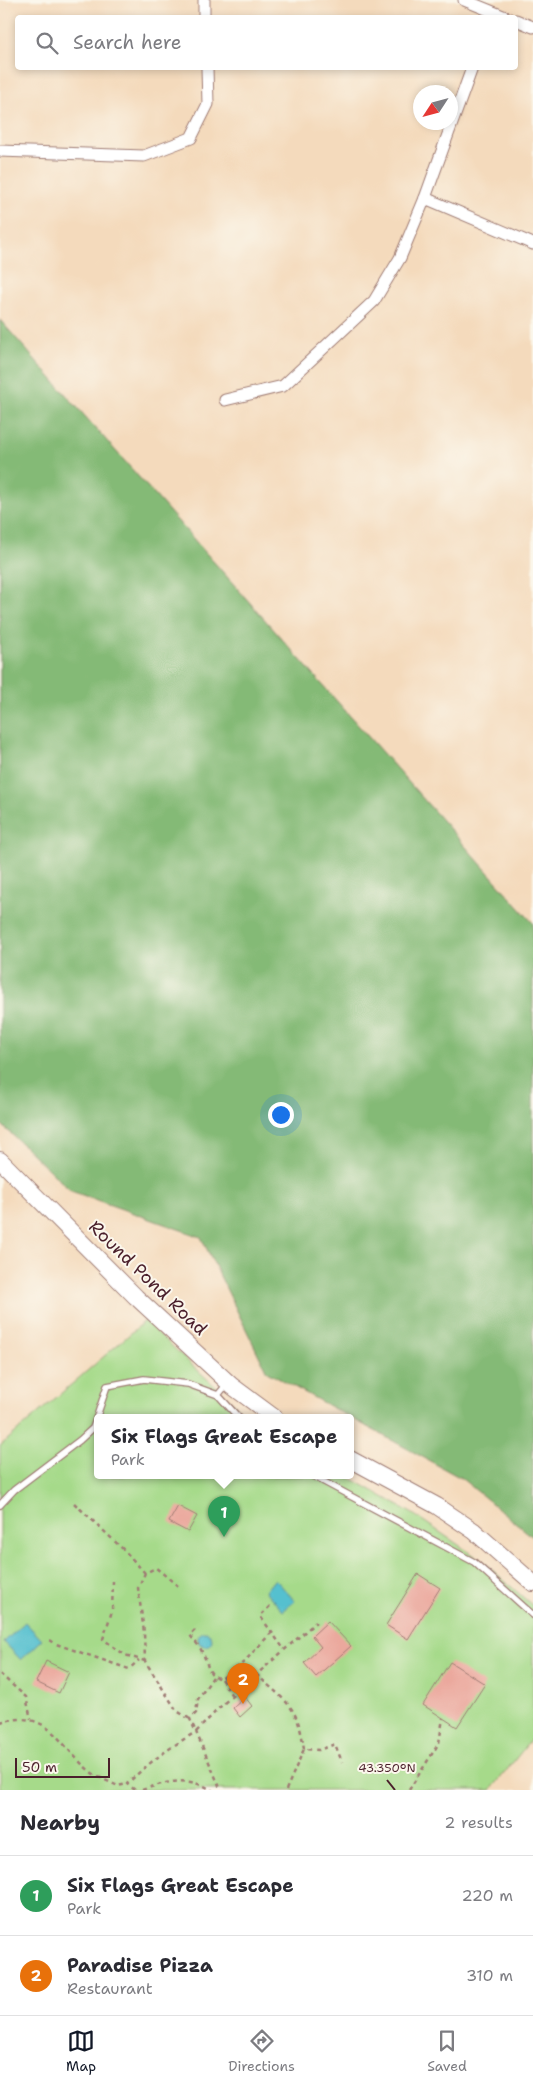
<!DOCTYPE html>
<html lang="en">
<head>
<meta charset="utf-8">
<style>
	body { margin:0; font-family:"Shantell Sans",sans-serif; background:#f2f2f3; color:#2b2b33 }
	.compass { position:absolute; left:413px; top:85px; width:45px; height:45px; border-radius:50%; background:#fff; box-shadow:0 2px 8px #0003; rotate:234deg }
	.scale { position:absolute; left:15px; bottom:12px; width:95px; box-sizing:border-box; padding-left:5px; border:2px solid #4a1f2b; border-top:0; font-size:14px; line-height:18px; white-space:nowrap; color:#4a1f2b; -webkit-text-stroke:4px #fbf7ec; paint-order:stroke }
	.you { position:absolute; left:280px; top:1114px; width:18px; height:18px; margin:-12px; border:4px solid #fff; border-radius:50%; background:#1a73e8; box-shadow:0 0 0 8px #1a73e833 }
	.badge { display:grid; place-items:center; width:32px; height:32px; border-radius:50%; background:#111827; color:#fff; font-size:16px; font-weight:700 }
	.pin { position:absolute; translate:-50% -41px; filter:drop-shadow(0 1px 2px #0008) }
	.pin::after { content:''; position:absolute; top:26px; width:18px; height:15px; background:inherit; clip-path:polygon(0 0,100% 0,50% 100%) }
	.popup { position:absolute; left:94px; top:1414px; width:260px; height:65px; box-sizing:border-box; display:grid; place-content:center; border-radius:5px; background:#fff; filter:drop-shadow(0 1px 4px #0005); font-size:16px; white-space:nowrap; color:#7c7c81 }
	.popup b { font-size:19px; color:#2b2b33 }
	.popup::after { content:''; position:absolute; left:50%; top:100%; margin-left:-10px; border:10px solid transparent; border-top-color:#fff }
	.list { margin:0; padding:0; list-style:none }
	h2 { display:flex; justify-content:space-between; align-items:center; height:65px; margin:0; padding:0 20px; font-size:21px }
	h2 small { font-size:16px; font-weight:400; color:#7c7c81 }
	.list li { display:grid; grid-template-columns:32px 1fr auto; gap:15px; align-items:center; box-sizing:border-box; height:80px; padding:0 20px; border-top:1px solid #e1e1e2 }
	.list b { display:block; font-size:19px; white-space:nowrap }
	.list p { margin:0; font-size:16px; white-space:nowrap; color:#7c7c81 }
	.list em { font-size:16px; font-style:normal; color:#7c7c81 }
	.icon { flex:none; width:28px; height:28px; fill:none; stroke:currentColor; stroke-width:2; stroke-linecap:round; stroke-linejoin:round }
	.map { position:relative; flex:none; width:533px; height:1790px; overflow:hidden }
	.search { position:absolute; background:#fff; box-shadow:0 2px 8px #0003; left:15px; right:15px; top:15px; height:55px; display:flex; align-items:center; gap:12px; box-sizing:border-box; padding:0 18px; border-radius:5px; color:#7c7c81; font-size:19px }
	.sheet { height:225px; background:#fff }
	nav { display:flex; justify-content:space-around; align-items:center; box-sizing:border-box; height:70px; border-top:1px solid #e1e1e2; background:#fff; font-size:14px; color:#7c7c81 }
	nav a { display:grid; justify-items:center; gap:2px }
	nav .on { color:#111827 }
	.map>svg:first-child { display:block }
	.green { fill:#a6da8a; stroke:#787c5a }
	.forest { fill:#84ba76; stroke:#676c50 }
	.water { fill:#55c0cf; stroke:#50707d }
	.building { fill:#eba89d }
	.lines { fill:none; stroke-linecap:round; stroke-linejoin:round }
	.lane-casing { stroke:#9f7c74; stroke-width:8 }
	.street-casing { stroke:#9f7c74; stroke-width:13 }
	.secondary-casing { stroke:#9f7c74; stroke-width:18 }
	.path { stroke:#9f7c74; stroke-width:2.5; stroke-dasharray:4 4; stroke-linecap:butt }
	.lane { stroke:#fff; stroke-width:5.5 }
	.street { stroke:#fff; stroke-width:11 }
	.secondary { stroke:#fff; stroke-width:16 }
	.ticks { fill:none; stroke:#4a1f2b; stroke-width:2 }
	.labels { text-anchor:middle; stroke-width:4; stroke-linejoin:round; paint-order:stroke }
	.street-label { font-size:18px; fill:#4a1f2b; stroke:#fbf7ec }
	.ticks-label { font-size:12px; text-anchor:middle; fill:#4a1f2b; stroke:#fbf7ec; stroke-width:4; stroke-linejoin:round; paint-order:stroke }
</style>
</head>
<body>
<div class="map">
<svg width="533" height="1790" viewBox="0 0 533 1790">
	<rect width="100%" height="100%" fill="#fbf7ec"/>
	<filter id="ink" filterUnits="userSpaceOnUse"><feTurbulence type="fractalNoise" baseFrequency=".02" numOctaves="2"/><feDisplacementMap in="SourceGraphic" scale="10" xChannelSelector="R" yChannelSelector="G"/><feConvolveMatrix kernelMatrix="1 2 1 2 8 2 1 2 1" color-interpolation-filters="sRGB"/></filter>
	<filter id="wash" filterUnits="userSpaceOnUse"><feTurbulence type="fractalNoise" baseFrequency=".0096" numOctaves="4" result="noise"/><feDisplacementMap in="SourceGraphic" scale="20" xChannelSelector="R" yChannelSelector="G"/><feGaussianBlur stdDeviation="1.12" result="paint"/><feColorMatrix in="noise" values="0 0 0 0 0 0 0 0 0 0 0 0 0 0 0 0 0 1.4 0 .05"/><feComposite in="paint" operator="in"/></filter>
	<g filter="url(#wash)">
		<rect width="100%" height="100%" fill="#f4dabc"/>
		<polygon class="green" points="145,1321 249,1418 98,1418 98,1476 347,1476 413,1514 481,1560 533,1606 533,1737 491,1790 0,1790 0,1446"/>
		<polygon class="forest" points="0,320 533,923 533,1537 461,1478 267,1372 201,1237 71,1191 0,1123"/>
		<g class="water">
			<polygon points="275,1579 295,1601 283,1611 265,1591"/>
			<polygon points="25,1622 42,1640 21,1660 4,1642"/>
			<circle cx="205" cy="1639" r="7"/>
		</g>
		<g id="blocks">
			<g class="building">
				<polygon points="178,1506 197,1516 188,1532 169,1522"/>
				<polygon points="418,1574 440,1588 408,1639 386,1625"/>
				<polygon points="328,1621 351,1646 316,1677 304,1663 321,1647 312,1636"/>
				<polygon points="46,1661 69,1672 59,1693 36,1682"/>
				<polygon points="450,1662 485,1684 457,1727 423,1705"/>
				<polygon points="245,1697 252,1706 240,1717 233,1708"/>
			</g>
		</g>
	</g>
	<g filter="url(#ink)">
		<use href="#blocks" fill-opacity="0" stroke="#9f7c74" stroke-width="1"/>
		<g class="lines">
			<g class="lane-casing">
				<g id="lane">
					<polyline points="227,1384 218,1395 239,1418"/>
					<polyline points="313,1476 474,1562 533,1615"/>
					<polyline points="0,1505 14,1490 80,1440 93,1428 107,1386 144,1379 188,1384 218,1395"/>
				</g>
			</g>
			<g class="street-casing">
				<g id="street">
					<polyline points="204,0 204,18"/>
					<polyline points="464,0 508,18"/>
					<polyline points="516,20 533,27"/>
					<polyline points="0,151 144,156 191,138 208,104 207,68"/>
					<polyline points="425,198 533,244"/>
					<polyline points="225,400 283,386 374,301 400,258 425,198 472,68"/>
				</g>
			</g>
			<g class="secondary-casing">
				<g id="secondary">
					<polyline points="0,1160 136,1297 232,1386 275,1418"/>
					<polyline points="350,1459 437,1506 474,1531 533,1583"/>
				</g>
			</g>
			<g class="path">
				<polyline points="74,1503 124,1550 145,1573"/>
				<polyline points="113,1581 112,1611 103,1639 125,1655 145,1661"/>
				<polyline points="178,1586 156,1568 145,1573 138,1588 144,1632 145,1661 177,1711 190,1719"/>
				<polyline points="270,1606 260,1616 284,1649"/>
				<path d="M195,1630L190,1635C194,1641 200,1646 202,1652C209,1664 206,1675 221,1679L244,1662L272,1632"/>
				<polyline points="50,1640 56,1644 129,1669 139,1660"/>
				<polyline points="0,1674 26,1697 31,1719"/>
				<path d="M256,1674C287,1703 298,1705 304,1749"/>
				<polyline points="213,1677 198,1699 196,1713 190,1719 196,1732 222,1705 316,1622"/>
				<polyline points="221,1679 232,1696"/>
				<path d="M0,1722C51,1708 58,1746 91,1772C99,1778 110,1782 118,1786L127,1784"/>
				<path d="M135,1790L127,1784C148,1763 170,1747 196,1732L221,1790"/>
				<path d="M142,1790C169,1781 186,1776 212,1790"/>
				<polyline points="286,1790 304,1749 319,1750 335,1744 342,1762"/>
				<polyline points="409,1790 439,1743 443,1718"/>
			</g>
			<use href="#lane" class="lane"/>
			<use href="#street" class="street"/>
			<use href="#secondary" class="secondary"/>
		</g>
	</g>
	<path class="ticks" d="M387,1780L395,1790"/>
	<g class="labels">
		<g class="street-label">
			<text transform="translate(148 1278) rotate(44)" y="6">Round Pond Road</text>
		</g>
	</g>
	<g class="ticks-label">
		<text x="387" y="1772">43.350°N</text>
	</g>
</svg>
<svg class="compass" viewBox="-18 -18 36 36"><path d="M0-13l5 13h-10z" fill="#e53935"/><path d="M0 13l5-13h-10z" fill="#7c7c81"/></svg>
<div class="scale">50 m</div>
<div class="you"></div>
<div class="pin badge" style="left:224px;top:1537px;background:#2e9e5b">1</div>
<div class="popup"><b>Six Flags Great Escape</b>Park</div>
<div class="pin badge" style="left:243px;top:1704px;background:#e8710a">2</div>
<div class="search"><svg class="icon" aria-label="search" viewBox="0 0 24 24"><circle cx="10" cy="10" r="6"/><path d="M15 15l6 6"/></svg>Search here</div>
</div>
<section class="sheet">
<h2>Nearby<small>2 results</small></h2>
<ul class="list">
<li><span class="badge" style="background:#2e9e5b">1</span><div><b>Six Flags Great Escape</b><p>Park</p></div><em>220 m</em></li>
<li><span class="badge" style="background:#e8710a">2</span><div><b>Paradise Pizza</b><p>Restaurant</p></div><em>310 m</em></li>
</ul>
</section>
<nav>
<a class="on"><svg class="icon" aria-label="map" viewBox="0 0 24 24"><path d="M3 6l6-2 6 2 6-2v14l-6 2-6-2-6 2zM9 4v14M15 6v14"/></svg>Map</a>
<a><svg class="icon" aria-label="directions" viewBox="0 0 24 24"><path d="M12 3l9 9-9 9-9-9zM9 14v-3h6M13 9l2 2-2 2"/></svg>Directions</a>
<a><svg class="icon" aria-label="saved" viewBox="0 0 24 24"><path d="M7 4h10v16l-5-4-5 4z"/></svg>Saved</a>
</nav>
</body>
</html>
